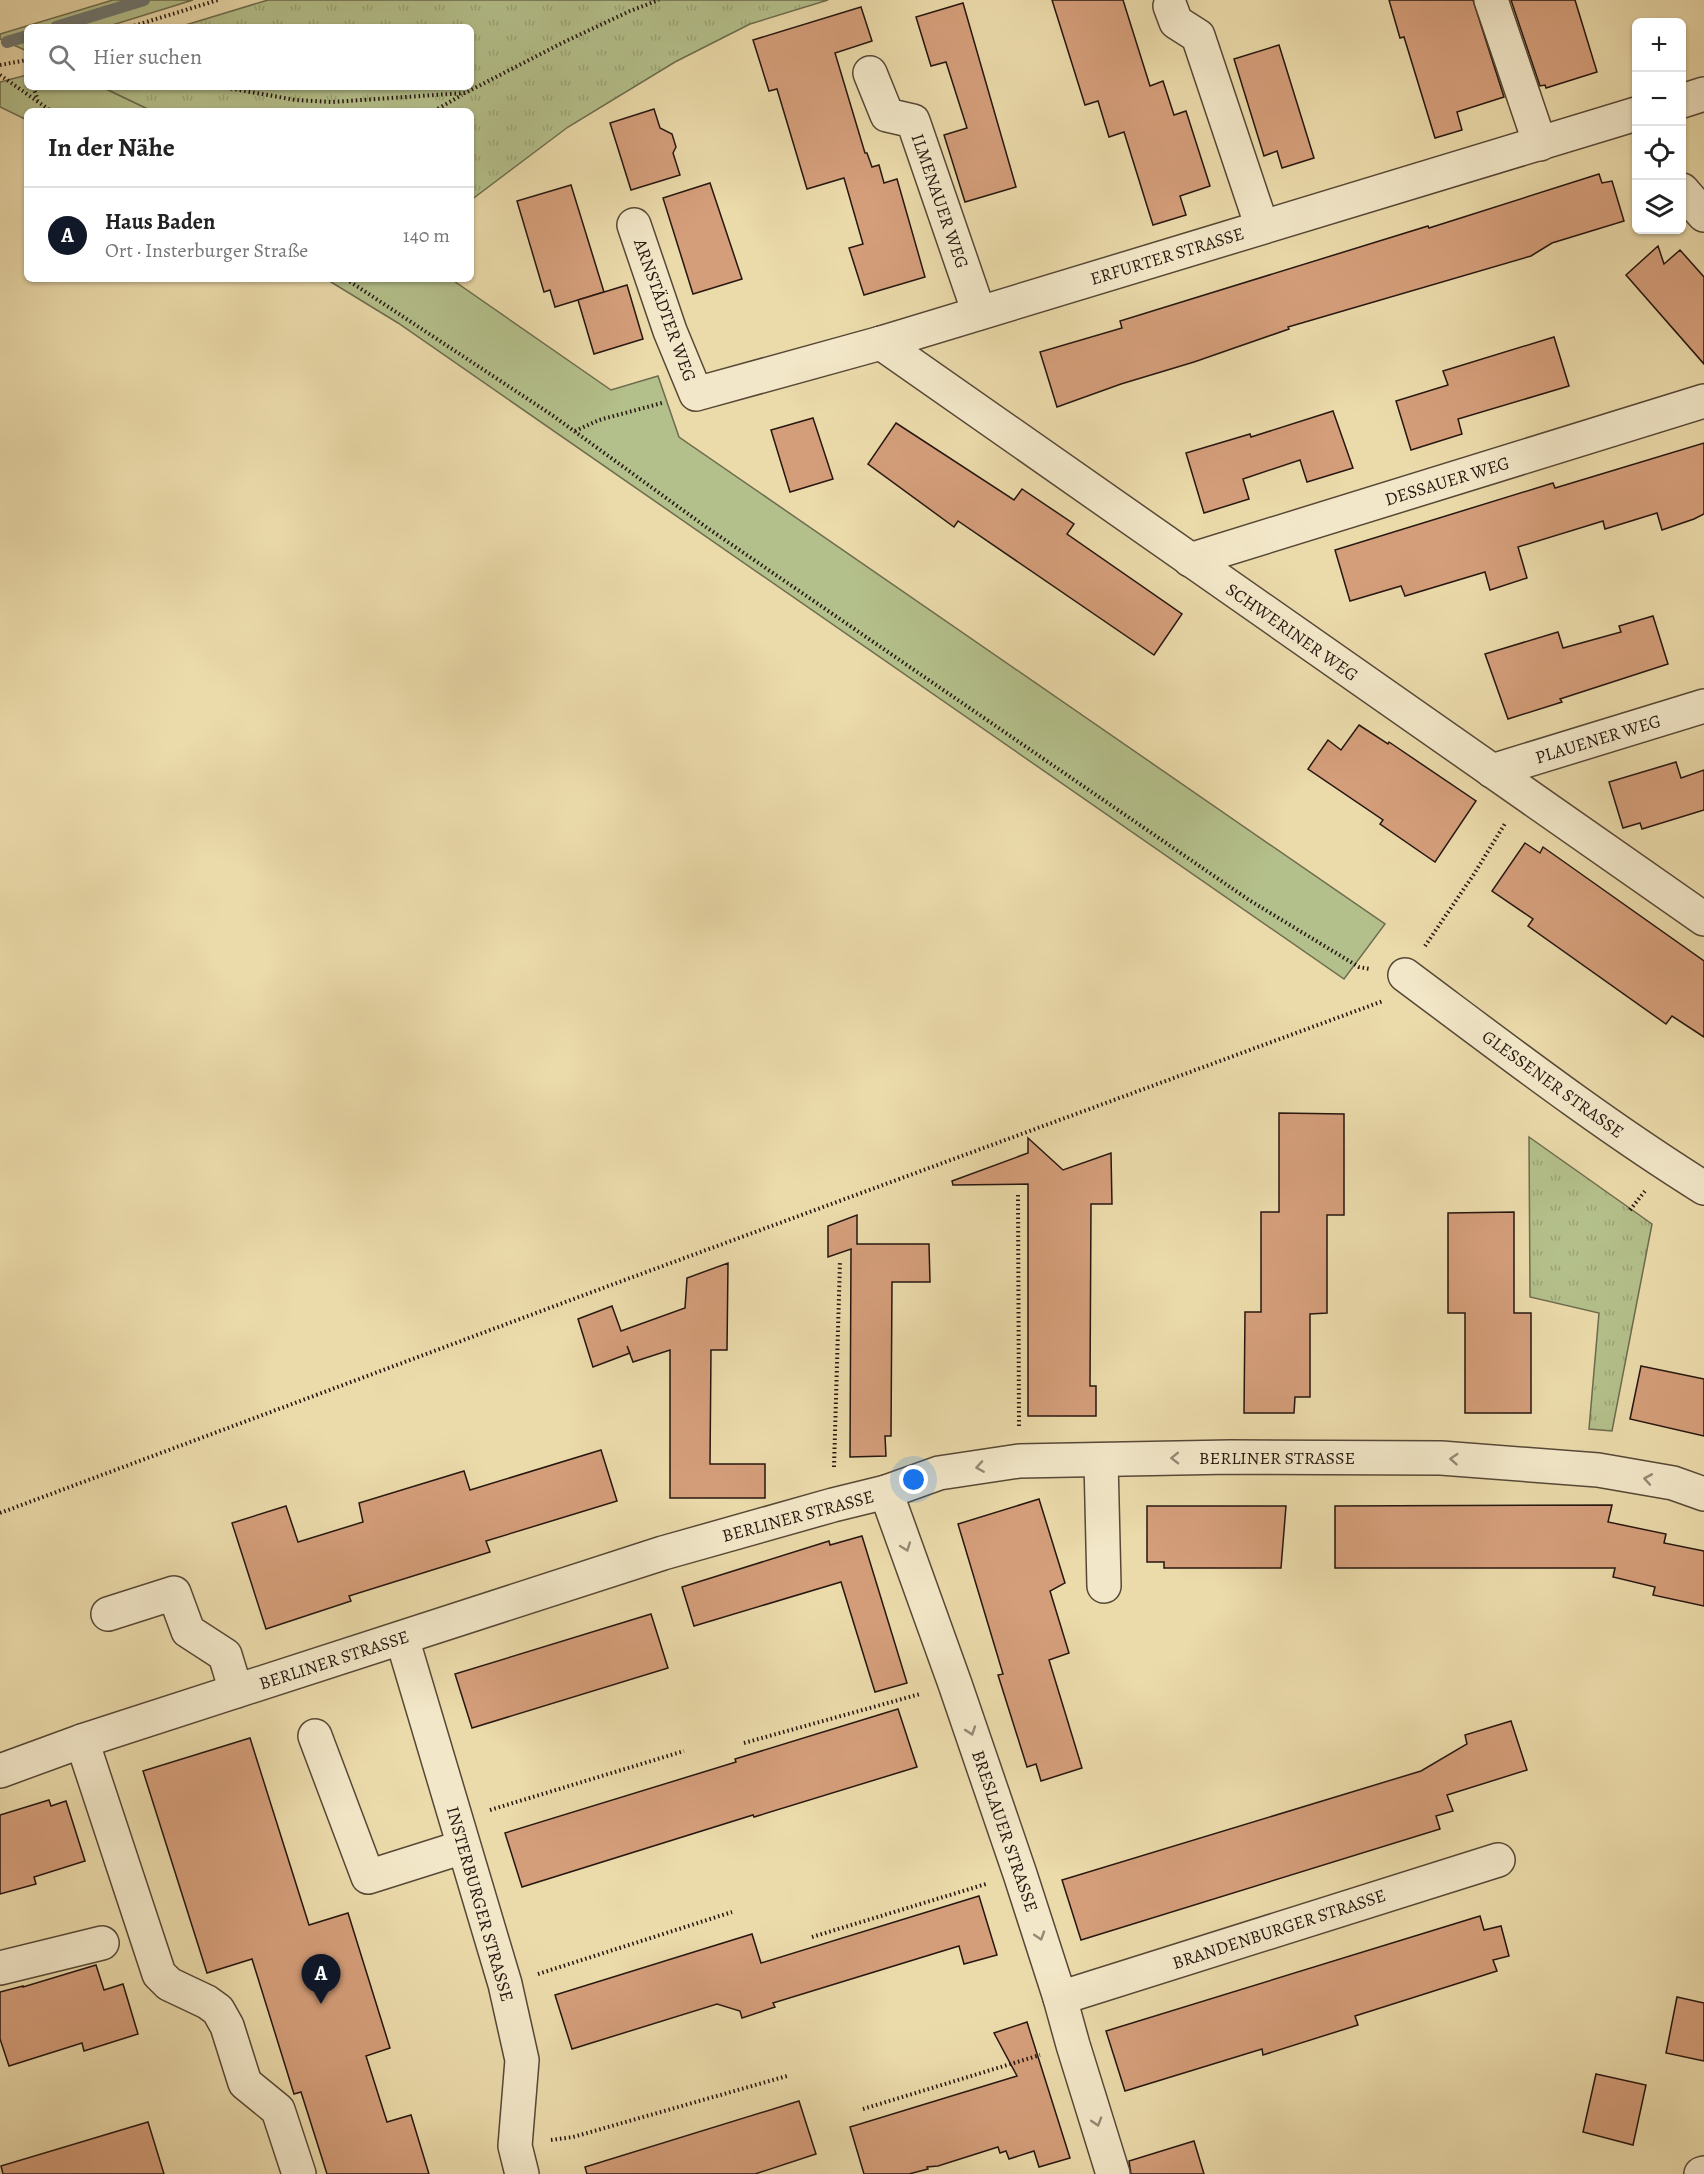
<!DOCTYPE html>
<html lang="de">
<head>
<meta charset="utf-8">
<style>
	body { margin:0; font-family:Alegreya,serif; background:#f6f6f6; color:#222 }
	.controls { position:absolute; right:18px; top:18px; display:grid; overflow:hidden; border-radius:9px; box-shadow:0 2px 4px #0004 }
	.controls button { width:54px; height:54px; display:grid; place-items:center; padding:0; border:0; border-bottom:2px solid #e0e0e0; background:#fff; color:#222; font:30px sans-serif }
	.you { position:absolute; left:914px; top:1480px; width:21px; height:21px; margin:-15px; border:4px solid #fff; border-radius:50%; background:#1a73e8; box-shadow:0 0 0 9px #1a73e833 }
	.badge { display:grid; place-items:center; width:39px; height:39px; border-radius:50%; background:#111827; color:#fff; font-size:20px; font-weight:700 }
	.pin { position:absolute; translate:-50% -50px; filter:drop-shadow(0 2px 3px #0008) }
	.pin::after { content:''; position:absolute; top:32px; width:21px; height:18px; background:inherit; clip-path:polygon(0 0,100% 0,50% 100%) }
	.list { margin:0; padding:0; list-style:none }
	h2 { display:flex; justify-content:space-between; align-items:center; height:78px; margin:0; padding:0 24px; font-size:26px }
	h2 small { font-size:20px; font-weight:400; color:#767676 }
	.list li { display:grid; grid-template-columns:39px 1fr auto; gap:18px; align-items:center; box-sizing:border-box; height:96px; padding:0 24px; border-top:2px solid #e0e0e0 }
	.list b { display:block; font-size:22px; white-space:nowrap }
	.list p { margin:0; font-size:20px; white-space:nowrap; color:#767676 }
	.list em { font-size:20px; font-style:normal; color:#767676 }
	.icon { flex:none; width:33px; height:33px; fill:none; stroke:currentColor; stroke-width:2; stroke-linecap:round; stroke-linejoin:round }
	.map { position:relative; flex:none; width:1704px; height:2174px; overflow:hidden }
	.search { position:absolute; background:#fff; box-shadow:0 2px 4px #0004; left:24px; top:24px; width:450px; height:66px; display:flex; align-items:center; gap:15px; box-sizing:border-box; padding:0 21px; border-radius:9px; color:#767676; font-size:22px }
	.panel { position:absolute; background:#fff; box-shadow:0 2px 4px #0004; left:24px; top:108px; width:450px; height:174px; border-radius:9px }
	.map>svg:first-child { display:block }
	.green { fill:#b4c08b; stroke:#6d6c4e; stroke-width:1.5 }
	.park { fill:url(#park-tufts); stroke:#6d6c4e; stroke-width:1.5 }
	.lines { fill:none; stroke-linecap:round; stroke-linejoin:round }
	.stream { stroke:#6e7773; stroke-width:12 }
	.building { fill:#d49e7a; stroke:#261710; stroke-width:1.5 }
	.minor-casing { stroke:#574836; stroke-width:36 }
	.path { stroke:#261710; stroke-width:4; stroke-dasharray:1.5 3; stroke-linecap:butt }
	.minor { stroke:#f2e7c8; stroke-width:33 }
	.oneway { stroke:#968975 }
	.labels { text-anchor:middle; stroke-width:4.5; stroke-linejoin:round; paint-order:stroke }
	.street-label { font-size:18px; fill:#261710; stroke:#f2e7c8 }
</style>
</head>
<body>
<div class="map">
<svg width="1704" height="2174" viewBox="0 0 1704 2174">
	<defs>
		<pattern id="park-tufts" width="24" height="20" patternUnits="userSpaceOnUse" patternTransform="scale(1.5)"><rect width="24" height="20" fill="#b4c08b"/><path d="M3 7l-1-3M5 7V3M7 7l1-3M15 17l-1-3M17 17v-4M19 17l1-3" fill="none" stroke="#9ba477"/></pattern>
	</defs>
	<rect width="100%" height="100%" fill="#ebdaaa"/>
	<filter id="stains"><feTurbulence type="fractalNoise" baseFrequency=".00333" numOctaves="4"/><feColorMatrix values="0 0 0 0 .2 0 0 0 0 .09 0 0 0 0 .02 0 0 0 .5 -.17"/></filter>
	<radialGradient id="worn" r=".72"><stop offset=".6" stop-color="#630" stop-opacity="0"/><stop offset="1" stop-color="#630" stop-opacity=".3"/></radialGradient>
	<g class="green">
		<polygon points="113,0 193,0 106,27 27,27 27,51 0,39 0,34"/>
		<polygon points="27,75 27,87 102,87 152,111 27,111 27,120 0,107 0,82"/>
		<polygon points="326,279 451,279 611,390 658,376 679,437 1385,924 1344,979 398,323"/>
	</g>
	<g class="park">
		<polygon points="268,0 828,0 750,24 675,62 568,127 471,200 471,111 152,111 102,87 471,87 471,27 179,27"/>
		<polygon points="1529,1137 1652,1224 1612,1431 1589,1429 1599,1313 1530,1297"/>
	</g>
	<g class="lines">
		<g class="stream">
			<polyline points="56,27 144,0"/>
			<polyline points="7,42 27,36"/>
		</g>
	</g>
	<g class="building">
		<polygon points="1052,0 1123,0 1150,86 1163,81 1174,115 1186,111 1210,186 1180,196 1186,215 1153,225 1124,132 1109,137 1098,101 1085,105"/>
		<polygon points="1389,0 1473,0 1504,97 1457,112 1462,130 1435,138 1404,37 1400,38"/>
		<polygon points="1511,0 1575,0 1597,72 1546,88 1545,85 1540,86"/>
		<polygon points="963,3 1016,187 965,202 944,135 967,128 946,62 931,66 916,17"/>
		<polygon points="861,7 872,41 835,53 865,153 867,153 872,167 879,165 884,183 897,179 925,277 864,295 849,248 863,244 844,178 807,189 777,89 769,91 753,40"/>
		<polygon points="1279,45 1314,158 1282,168 1277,151 1264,156 1234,59"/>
		<polygon points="654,109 660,128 672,134 676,147 673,153 680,175 631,190 610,123"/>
		<polygon points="1599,174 1602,183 1612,181 1624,221 1552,243 1531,256 1288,327 1289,329 1194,362 1121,384 1057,407 1040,352 1122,328 1120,321 1428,226 1429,228"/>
		<polygon points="710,183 742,279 693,294 663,198"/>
		<polygon points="571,185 604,292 555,307 550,290 544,292 517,201"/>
		<polygon points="1658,246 1664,264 1680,250 1704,277 1704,364 1626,275"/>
		<polygon points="627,285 643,339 594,354 578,300"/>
		<polygon points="1554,337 1569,386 1458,419 1462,434 1411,450 1396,401 1448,385 1443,371"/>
		<polygon points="1333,411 1353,468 1307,482 1300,460 1243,479 1249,499 1204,513 1186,453 1250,434 1251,437"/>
		<polygon points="813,418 833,479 790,492 771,430"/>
		<polygon points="896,423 1014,500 1022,489 1074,524 1067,534 1182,614 1154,655 958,521 954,527 868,464"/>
		<polygon points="1704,443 1704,514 1694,519 1662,530 1657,513 1605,529 1603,521 1518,547 1527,578 1490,590 1485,572 1405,596 1401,586 1350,601 1335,550 1553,483 1555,488"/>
		<polygon points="1653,616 1668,664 1560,699 1562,702 1508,719 1485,654 1558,632 1563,648 1621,632 1619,626"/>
		<polygon points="1359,725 1388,744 1389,742 1476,801 1435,862 1380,824 1383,820 1308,769 1328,740 1341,750"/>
		<polygon points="1676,762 1681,778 1704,770 1704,810 1642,829 1640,823 1623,828 1609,782"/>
		<polygon points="1525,843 1540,853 1543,847 1704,961 1704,1037 1672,1016 1666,1024 1528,926 1533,919 1492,891"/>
		<polygon points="1279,1113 1344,1114 1344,1215 1327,1215 1327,1313 1310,1314 1310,1397 1295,1397 1294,1413 1244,1413 1245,1312 1261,1312 1261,1212 1279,1212"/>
		<polygon points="1028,1138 1063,1170 1111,1153 1112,1204 1091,1204 1090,1386 1096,1386 1096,1416 1028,1416 1028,1184 953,1185 952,1181 1028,1153"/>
		<polygon points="1514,1212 1514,1313 1531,1313 1531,1413 1465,1413 1465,1313 1448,1313 1448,1213"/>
		<polygon points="857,1215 857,1244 929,1244 930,1282 892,1282 891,1436 885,1436 886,1456 850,1457 851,1249 828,1257 828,1226"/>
		<polygon points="728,1263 727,1350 711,1350 710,1464 765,1464 765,1498 670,1498 670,1350 633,1362 627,1346 630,1353 593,1367 578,1319 612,1306 621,1331 685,1308 687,1278"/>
		<polygon points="1641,1366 1704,1379 1704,1436 1630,1419"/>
		<polygon points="601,1450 617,1501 486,1541 490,1552 349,1596 351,1601 266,1629 232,1523 286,1506 298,1542 363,1522 359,1503 464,1471 470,1490"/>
		<polygon points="1039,1499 1065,1583 1050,1591 1069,1653 1049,1660 1082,1768 1041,1781 1036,1764 1027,1767 998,1675 1003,1674 958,1524"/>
		<polygon points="1612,1505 1608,1522 1666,1534 1664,1543 1704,1551 1704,1606 1653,1595 1655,1587 1613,1577 1615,1568 1335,1568 1335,1506"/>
		<polygon points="1147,1506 1286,1506 1281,1568 1164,1568 1164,1562 1147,1562"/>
		<polygon points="862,1536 907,1683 875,1692 841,1582 694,1626 682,1587 829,1541 830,1545"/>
		<polygon points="651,1614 668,1668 472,1728 455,1674"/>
		<polygon points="898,1709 917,1767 754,1817 753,1815 522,1887 505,1833 736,1762 735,1759"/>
		<polygon points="1511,1721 1527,1770 1447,1795 1453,1811 1436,1816 1440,1829 1081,1940 1062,1880 1421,1771 1467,1744 1465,1735"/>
		<polygon points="250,1738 309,1925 348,1913 390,2048 366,2056 387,2122 411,2115 429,2174 327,2174 301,2092 294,2094 252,1959 207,1973 143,1771"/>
		<polygon points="49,1800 51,1806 66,1801 85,1861 34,1877 36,1884 0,1894 0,1815"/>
		<polygon points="979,1896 997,1955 964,1964 959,1946 773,2003 775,2007 742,2018 740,2011 717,2004 572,2049 555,1995 752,1934 761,1963"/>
		<polygon points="1480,1916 1484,1930 1501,1926 1509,1956 1493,1960 1497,1971 1355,2016 1358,2025 1263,2055 1262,2049 1125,2091 1106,2031"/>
		<polygon points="96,1965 104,1990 123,1984 138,2034 84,2051 82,2043 9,2066 0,2039 0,1992 23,1986 23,1987"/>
		<polygon points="1677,1997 1704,2003 1704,2061 1666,2053"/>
		<polygon points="1027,2022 1070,2158 1039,2167 1034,2151 1009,2159 1006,2151 1000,2153 998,2147 938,2166 927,2167 928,2169 909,2174 864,2174 850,2127 1017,2076 994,2033"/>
		<polygon points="1596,2074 1646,2085 1633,2145 1583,2132"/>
		<polygon points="799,2101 816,2154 755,2174 587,2174 585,2167"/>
		<polygon points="148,2122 164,2174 3,2174 1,2166"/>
		<polygon points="1194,2141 1204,2174 1131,2174 1129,2161"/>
	</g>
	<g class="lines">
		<g class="minor-casing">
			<g id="minor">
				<polyline points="1491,0 1540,144"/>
				<polyline points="1170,6 1176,22 1198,36 1262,227"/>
				<polyline points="870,73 887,115 913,121 979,313"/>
				<polyline points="1682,101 1704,94"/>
				<polyline points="1682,190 1704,215"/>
				<polyline points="634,225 670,331 696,394 881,343 1636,114"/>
				<polyline points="881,343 1704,919"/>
				<polyline points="1190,560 1704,401"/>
				<polyline points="1492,771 1704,706"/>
				<path d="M1405,975C1503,1048 1600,1123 1704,1188"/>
				<polyline points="1101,1460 1104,1586"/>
				<polyline points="886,1492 955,1684 1020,1874 1060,1998 1073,2045 1113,2174"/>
				<polyline points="108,1614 174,1593 188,1631 225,1655 236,1691"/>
				<polyline points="402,1638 505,1984 522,2060 515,2146 522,2174"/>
				<polyline points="315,1736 368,1877 463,1847"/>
				<polyline points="82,1741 159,1974 169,1984 207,2002 218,2010 227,2026 245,2083 278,2110 299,2174"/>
				<polyline points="0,1771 82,1741 663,1553 833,1505 886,1492 939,1473 1019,1461 1231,1457 1441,1458 1598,1470 1673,1483 1704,1494"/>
				<polyline points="0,1968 102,1943"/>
				<polyline points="1060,1998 1498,1860"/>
				<polyline points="1701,2174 1704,2173"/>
			</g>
		</g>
		<g class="path">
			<polyline points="130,27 218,0"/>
			<polyline points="0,65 27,60"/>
			<polyline points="0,75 51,111"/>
			<polyline points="33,87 38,100"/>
			<polyline points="222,87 296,100 332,102 465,93 562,43 630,11 659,0"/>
			<polyline points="434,111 462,95"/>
			<polyline points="346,279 552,415 706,527 1249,900 1359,967 1370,969"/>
			<polyline points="575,431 599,420 662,403"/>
			<polyline points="1425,946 1474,874 1506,822"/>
			<polyline points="1018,1195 1019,1427"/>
			<polyline points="1630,1210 1645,1191"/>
			<polyline points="834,1467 840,1261"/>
			<polyline points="0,1513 603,1288 1383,1001"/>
			<polyline points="744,1743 920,1694"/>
			<polyline points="490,1810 684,1751"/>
			<polyline points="812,1937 986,1884"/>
			<polyline points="538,1974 732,1912"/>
			<polyline points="863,2109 1040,2055"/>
			<polyline points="551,2140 573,2137 787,2076"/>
		</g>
		<use href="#minor" class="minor"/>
	</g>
	<defs><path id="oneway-chevron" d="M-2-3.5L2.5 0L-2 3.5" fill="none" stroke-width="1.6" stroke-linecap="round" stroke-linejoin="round" transform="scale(1.5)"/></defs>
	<g class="oneway">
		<use href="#oneway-chevron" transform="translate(1175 1458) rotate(179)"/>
		<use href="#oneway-chevron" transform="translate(1454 1459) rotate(-176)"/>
		<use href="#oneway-chevron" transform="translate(980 1467) rotate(171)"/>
		<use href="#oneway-chevron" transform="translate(1648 1479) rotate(-170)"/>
		<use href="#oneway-chevron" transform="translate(906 1547) rotate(70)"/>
		<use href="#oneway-chevron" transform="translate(971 1731) rotate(71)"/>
		<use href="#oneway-chevron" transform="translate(1040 1936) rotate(72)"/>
		<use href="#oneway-chevron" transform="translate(1097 2122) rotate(73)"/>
	</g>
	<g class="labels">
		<g class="street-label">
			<text transform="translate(940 201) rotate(71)" y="6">ILMENAUER WEG</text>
			<text transform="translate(1167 256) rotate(-17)" y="6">ERFURTER STRASSE</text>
			<text transform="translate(665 310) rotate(70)" y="6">ARNSTÄDTER WEG</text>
			<text transform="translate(1447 481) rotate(-17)" y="6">DESSAUER WEG</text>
			<text transform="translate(1292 632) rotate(35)" y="6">SCHWERINER WEG</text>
			<text transform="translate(1598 739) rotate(-17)" y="6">PLAUENER WEG</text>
			<text transform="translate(1553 1084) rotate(36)" y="6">GLESSENER STRASSE</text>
			<text x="1277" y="1464">BERLINER STRASSE</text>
			<text transform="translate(798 1516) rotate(-15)" y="6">BERLINER STRASSE</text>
			<text transform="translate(334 1660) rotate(-18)" y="6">BERLINER STRASSE</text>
			<text transform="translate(1005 1831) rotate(71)" y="6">BRESLAUER STRASSE</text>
			<text transform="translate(480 1904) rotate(74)" y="6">INSTERBURGER STRASSE</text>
			<text transform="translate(1279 1929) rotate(-18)" y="6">BRANDENBURGER STRASSE</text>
		</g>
	</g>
	<rect width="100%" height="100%" filter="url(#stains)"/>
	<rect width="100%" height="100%" fill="url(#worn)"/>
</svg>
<div class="controls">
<button>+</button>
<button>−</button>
<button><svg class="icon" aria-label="locate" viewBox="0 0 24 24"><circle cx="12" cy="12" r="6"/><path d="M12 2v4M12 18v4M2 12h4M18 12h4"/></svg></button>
<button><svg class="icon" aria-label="layers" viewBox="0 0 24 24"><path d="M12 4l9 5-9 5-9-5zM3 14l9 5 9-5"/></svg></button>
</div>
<div class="you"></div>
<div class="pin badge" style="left:321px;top:2004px">A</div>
<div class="search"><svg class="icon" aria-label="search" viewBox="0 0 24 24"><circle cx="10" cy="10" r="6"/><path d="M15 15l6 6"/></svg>Hier suchen</div>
<section class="panel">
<h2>In der Nähe<small></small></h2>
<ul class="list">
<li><span class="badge">A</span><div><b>Haus Baden</b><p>Ort · Insterburger Straße</p></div><em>140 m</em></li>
</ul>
</section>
</div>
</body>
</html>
